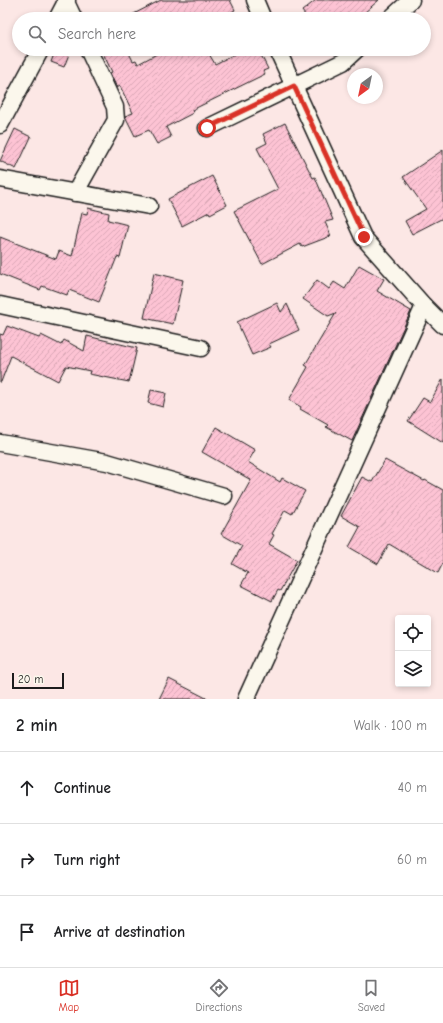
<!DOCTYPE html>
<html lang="en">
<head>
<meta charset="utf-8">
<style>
	body { margin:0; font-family:"Comic Neue",sans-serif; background:#f6f6f6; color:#202124 }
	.controls { position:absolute; right:12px; bottom:12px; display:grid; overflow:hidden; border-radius:4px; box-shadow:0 2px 6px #0003 }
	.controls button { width:36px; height:36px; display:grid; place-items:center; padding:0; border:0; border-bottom:1px solid #e0e0e0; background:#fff; color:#202124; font:20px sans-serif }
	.compass { position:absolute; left:347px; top:68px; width:36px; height:36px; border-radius:50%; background:#fff; box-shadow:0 2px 6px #0003; rotate:213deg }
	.scale { position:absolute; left:12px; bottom:10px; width:52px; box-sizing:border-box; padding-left:4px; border:2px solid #1c1c1c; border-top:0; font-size:11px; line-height:14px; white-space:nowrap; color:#1c1c1c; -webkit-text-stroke:3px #fbf7ec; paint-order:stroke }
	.stop { position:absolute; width:12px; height:12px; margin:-9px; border:3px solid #d93025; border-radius:50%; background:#fff }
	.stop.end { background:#d93025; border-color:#fff; box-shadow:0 1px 4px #0008 }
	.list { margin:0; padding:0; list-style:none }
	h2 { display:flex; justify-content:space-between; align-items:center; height:52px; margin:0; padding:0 16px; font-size:17px }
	h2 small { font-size:13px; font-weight:400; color:#757577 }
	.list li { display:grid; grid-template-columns:26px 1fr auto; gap:12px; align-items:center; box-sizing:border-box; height:72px; padding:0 16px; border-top:1px solid #e0e0e0 }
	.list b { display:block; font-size:15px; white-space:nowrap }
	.list em { font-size:13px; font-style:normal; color:#757577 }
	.icon { flex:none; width:22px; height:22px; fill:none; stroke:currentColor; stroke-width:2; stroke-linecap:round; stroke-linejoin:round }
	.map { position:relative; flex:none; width:443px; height:699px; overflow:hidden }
	.search { position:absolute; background:#fff; box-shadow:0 2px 6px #0003; left:12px; right:12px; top:12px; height:44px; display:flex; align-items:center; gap:10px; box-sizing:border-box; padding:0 14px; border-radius:22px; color:#757577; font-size:15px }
	.sheet { height:268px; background:#fff }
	nav { display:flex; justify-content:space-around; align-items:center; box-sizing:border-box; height:56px; border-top:1px solid #e0e0e0; background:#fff; font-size:11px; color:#757577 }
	nav a { display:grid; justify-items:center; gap:2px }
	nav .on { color:#d93025 }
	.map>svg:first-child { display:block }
	.building { fill:url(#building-hatch); stroke:#1c1c1c }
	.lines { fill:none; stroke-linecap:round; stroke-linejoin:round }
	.minor-casing { stroke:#1c1c1c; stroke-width:19 }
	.minor { stroke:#fbf7ec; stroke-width:16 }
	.route { stroke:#d93025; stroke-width:5 }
</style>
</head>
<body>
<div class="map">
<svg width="443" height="699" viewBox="0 0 443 699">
	<defs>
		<pattern id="building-hatch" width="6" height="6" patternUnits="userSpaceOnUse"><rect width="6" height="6" fill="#fdc3d4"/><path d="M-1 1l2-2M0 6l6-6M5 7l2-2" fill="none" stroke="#d8a7b5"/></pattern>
	</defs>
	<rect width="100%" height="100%" fill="#fce7e5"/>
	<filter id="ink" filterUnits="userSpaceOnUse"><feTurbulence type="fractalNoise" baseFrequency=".025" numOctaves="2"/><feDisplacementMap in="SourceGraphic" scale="8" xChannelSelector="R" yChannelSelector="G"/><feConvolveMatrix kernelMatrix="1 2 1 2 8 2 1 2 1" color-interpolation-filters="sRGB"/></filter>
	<g filter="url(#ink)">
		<g class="building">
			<polygon points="161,0 230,0 235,10 218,19 124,19"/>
			<polygon points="316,0 379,0 357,19 308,19 302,11"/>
			<polygon points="56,49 71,49 64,67 51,62"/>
			<polygon points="101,49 127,49 133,61 136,60 138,64 166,49 206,49 215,64 245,49 258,49 268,69 263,71 265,74 192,110 193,113 166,127 171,137 157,144 149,130 135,136 125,116 133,113 120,86 117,88 110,73 112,72"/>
			<polygon points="285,123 313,178 315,177 333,220 325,222 331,236 302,247 300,244 262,264 234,211 278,189 257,148 267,143 263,134"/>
			<polygon points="15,129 31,137 16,169 0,161"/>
			<polygon points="443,150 443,218 412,234 405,221 426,209 403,177"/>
			<polygon points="212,176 227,205 210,214 209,212 182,226 168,199"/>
			<polygon points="88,208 109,213 108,220 128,225 120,258 117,257 99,302 69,290 67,295 42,286 40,290 0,274 0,237 56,259 59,251 72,256 82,213 87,214"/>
			<polygon points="359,265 384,279 377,291 411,311 352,441 326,427 328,425 300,409 301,407 289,400 308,367 305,365 336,313 328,316 303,299 317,280 329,289 334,282 345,289"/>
			<polygon points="154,273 183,280 173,324 144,318"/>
			<polygon points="277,303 281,312 287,304 299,330 269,344 271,347 252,355 237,322"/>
			<polygon points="7,326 39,338 41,335 61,345 64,340 84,351 87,336 137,348 129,382 89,374 90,371 66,366 58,381 11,356 1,382 0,382 0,334 3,335"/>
			<polygon points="443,379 443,443 408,421 423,398 430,402"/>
			<polygon points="151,390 166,393 163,407 148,403"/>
			<polygon points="216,427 255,450 248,462 280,482 282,478 305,491 292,514 285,510 272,534 274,535 269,544 297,560 280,591 278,590 272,601 241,585 248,573 232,564 242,546 221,534 251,480 202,452"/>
			<polygon points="385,460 424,481 425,480 443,490 443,563 438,573 389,544 378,564 349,547 360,527 341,516 362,477 372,482"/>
			<polygon points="169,679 208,699 159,699"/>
		</g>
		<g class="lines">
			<g class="minor-casing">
				<g id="minor">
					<polyline points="65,0 74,19"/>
					<polyline points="255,0 263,19"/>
					<polyline points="57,19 67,0"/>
					<polyline points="390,19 411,0"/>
					<polyline points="277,49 363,237 424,306 443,325"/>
					<polyline points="0,125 41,49"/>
					<polyline points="207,128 343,62 357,49"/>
					<polyline points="0,179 149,206"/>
					<polyline points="75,193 116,120 115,107 88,49"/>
					<polyline points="0,305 201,348"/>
					<polyline points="0,443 107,462 224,496"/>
					<polyline points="246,699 424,306"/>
				</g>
			</g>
			<use href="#minor" class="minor"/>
		</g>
	</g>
	<g class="lines" filter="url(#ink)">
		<polyline class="route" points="207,128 294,86 364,237"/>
	</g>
</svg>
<div class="controls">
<button><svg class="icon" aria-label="locate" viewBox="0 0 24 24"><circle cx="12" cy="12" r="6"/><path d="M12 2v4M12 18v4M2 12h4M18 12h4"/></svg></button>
<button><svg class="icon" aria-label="layers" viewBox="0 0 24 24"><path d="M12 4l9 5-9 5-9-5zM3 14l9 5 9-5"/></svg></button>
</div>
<svg class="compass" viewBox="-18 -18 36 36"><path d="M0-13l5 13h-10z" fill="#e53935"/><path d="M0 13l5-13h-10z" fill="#757577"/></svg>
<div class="scale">20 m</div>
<div class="stop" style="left:207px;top:128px"></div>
<div class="stop end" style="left:364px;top:237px"></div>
<div class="search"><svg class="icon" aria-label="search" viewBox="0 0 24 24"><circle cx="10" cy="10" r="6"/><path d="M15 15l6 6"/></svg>Search here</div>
</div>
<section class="sheet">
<h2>2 min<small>Walk · 100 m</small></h2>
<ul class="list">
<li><svg class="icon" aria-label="ahead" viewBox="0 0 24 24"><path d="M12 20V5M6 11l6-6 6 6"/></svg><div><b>Continue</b></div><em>40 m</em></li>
<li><svg class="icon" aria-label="right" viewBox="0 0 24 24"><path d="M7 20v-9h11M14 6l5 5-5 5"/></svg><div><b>Turn right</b></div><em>60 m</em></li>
<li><svg class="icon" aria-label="arrive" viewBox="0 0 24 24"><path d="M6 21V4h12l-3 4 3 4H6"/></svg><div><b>Arrive at destination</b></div></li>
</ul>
</section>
<nav>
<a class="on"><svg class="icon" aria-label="map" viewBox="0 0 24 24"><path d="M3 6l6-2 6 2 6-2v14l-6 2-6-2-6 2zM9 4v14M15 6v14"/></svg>Map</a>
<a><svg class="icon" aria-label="directions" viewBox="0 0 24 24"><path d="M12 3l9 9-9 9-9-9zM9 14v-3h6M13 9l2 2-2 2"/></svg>Directions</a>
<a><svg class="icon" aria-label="saved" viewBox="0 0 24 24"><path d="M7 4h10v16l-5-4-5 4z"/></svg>Saved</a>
</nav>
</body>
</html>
